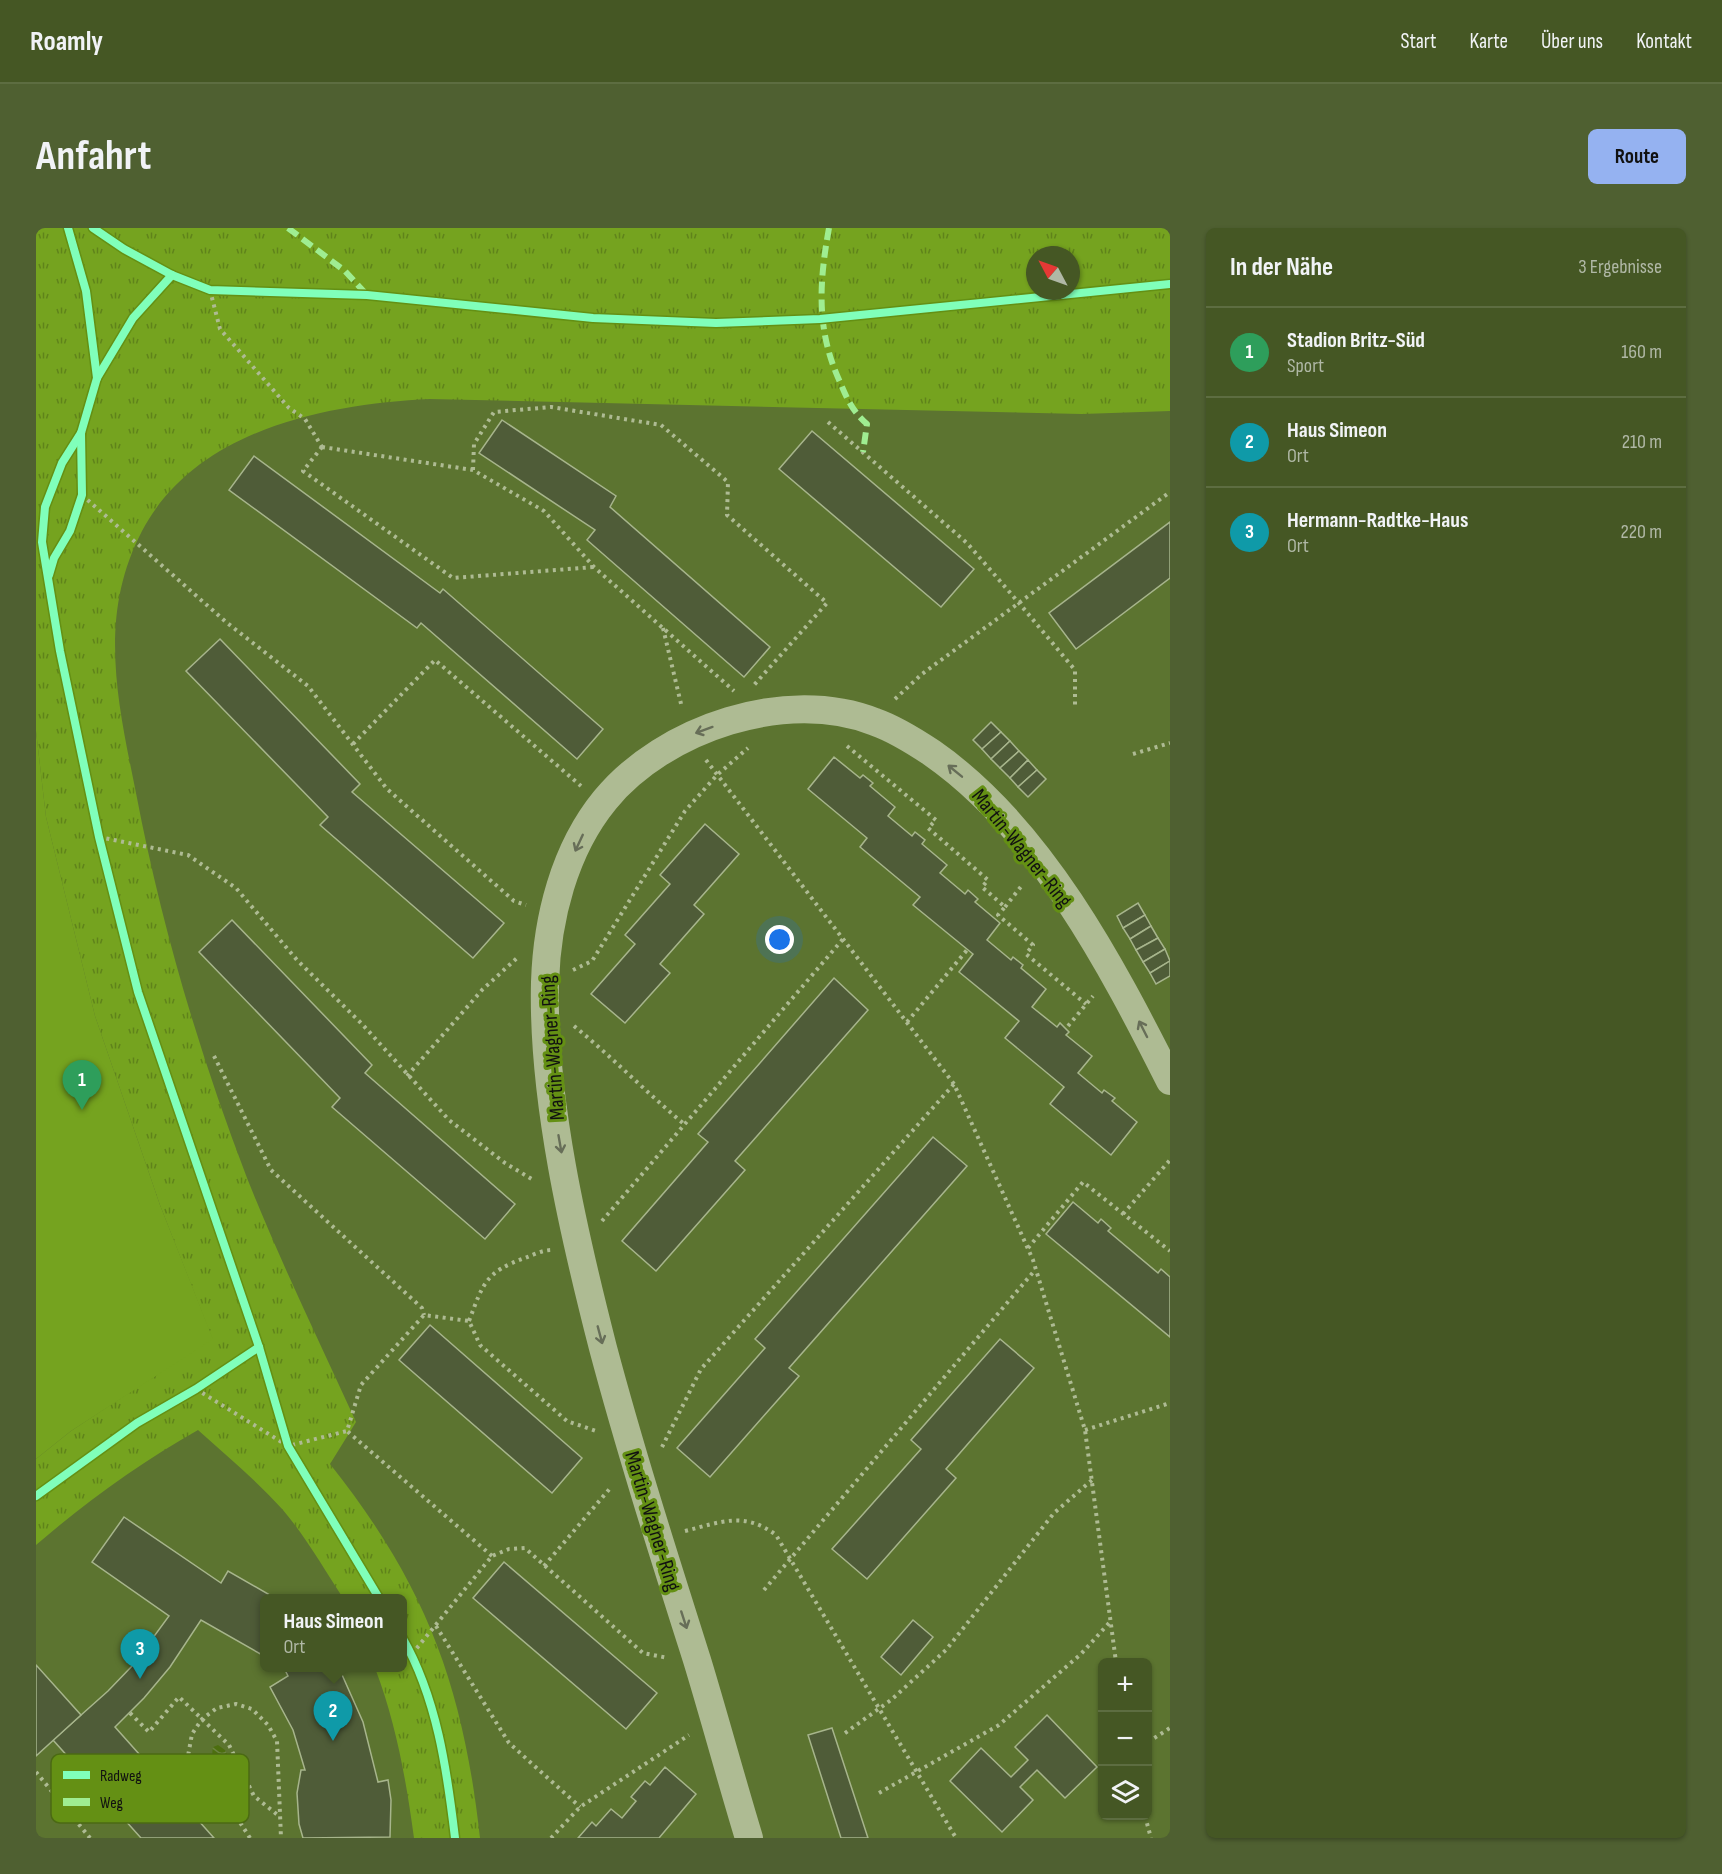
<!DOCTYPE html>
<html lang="de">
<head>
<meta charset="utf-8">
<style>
	body { margin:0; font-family:"Sofia Sans Condensed",sans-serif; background:#4f6031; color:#f1f3f6 }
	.controls { position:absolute; right:18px; bottom:18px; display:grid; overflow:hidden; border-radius:9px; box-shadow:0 2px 4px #0004 }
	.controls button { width:54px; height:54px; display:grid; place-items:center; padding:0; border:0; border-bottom:2px solid #5d6d41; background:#455724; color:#f1f3f6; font:30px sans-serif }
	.compass { position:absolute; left:990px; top:18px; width:54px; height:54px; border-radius:50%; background:#455724; box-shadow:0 2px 4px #0004; rotate:311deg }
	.you { position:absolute; left:744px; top:712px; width:21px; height:21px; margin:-15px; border:4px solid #fff; border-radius:50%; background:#1a73e8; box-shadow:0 0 0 9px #1a73e833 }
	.badge { display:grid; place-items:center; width:39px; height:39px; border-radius:50%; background:#95b2f1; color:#fff; font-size:20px; font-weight:700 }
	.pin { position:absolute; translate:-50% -50px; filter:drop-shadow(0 2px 3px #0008) }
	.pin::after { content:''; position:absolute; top:32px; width:21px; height:18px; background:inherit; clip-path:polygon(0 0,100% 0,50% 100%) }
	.popup { position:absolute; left:224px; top:1366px; width:147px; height:78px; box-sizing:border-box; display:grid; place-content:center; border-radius:9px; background:#455724; filter:drop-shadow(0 2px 4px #0005); font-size:20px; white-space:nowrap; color:#b0b8a6 }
	.popup b { font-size:22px; color:#f1f3f6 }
	.popup::after { content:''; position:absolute; left:50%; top:100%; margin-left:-12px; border:12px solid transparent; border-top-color:#455724 }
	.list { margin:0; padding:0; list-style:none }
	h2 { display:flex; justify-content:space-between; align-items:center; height:78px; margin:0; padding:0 24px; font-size:26px }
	h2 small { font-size:20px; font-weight:400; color:#b0b8a6 }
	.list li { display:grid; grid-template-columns:39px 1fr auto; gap:18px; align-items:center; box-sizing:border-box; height:90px; padding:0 24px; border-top:2px solid #5d6d41 }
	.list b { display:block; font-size:22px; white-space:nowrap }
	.list p { margin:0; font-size:20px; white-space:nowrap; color:#b0b8a6 }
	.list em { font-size:20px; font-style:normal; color:#b0b8a6 }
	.icon { flex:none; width:33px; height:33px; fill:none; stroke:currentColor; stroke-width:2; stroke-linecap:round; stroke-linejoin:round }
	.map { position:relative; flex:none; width:1134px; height:1610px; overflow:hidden; border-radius:9px }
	header { display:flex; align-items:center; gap:36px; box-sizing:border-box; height:84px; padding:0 30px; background:#455724; border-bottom:2px solid #5d6d41 }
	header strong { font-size:28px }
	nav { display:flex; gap:33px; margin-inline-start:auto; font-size:21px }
	.intro { display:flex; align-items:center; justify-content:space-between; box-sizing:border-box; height:144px; padding:0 36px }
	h1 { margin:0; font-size:42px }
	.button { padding:15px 27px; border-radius:9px; background:#95b2f1; color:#111; font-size:21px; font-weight:700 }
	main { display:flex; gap:36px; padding:0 36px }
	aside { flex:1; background:#455724; border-radius:9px; box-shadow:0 2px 4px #0004 }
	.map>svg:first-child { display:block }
	.park { fill:url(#park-tufts); fill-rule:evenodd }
	.garden { fill:#75a31f }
	.water { fill:url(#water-waves) }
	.building { fill:#4f5c38; stroke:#a7b58c; stroke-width:1.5 }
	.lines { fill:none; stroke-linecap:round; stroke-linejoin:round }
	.path { stroke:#aebb93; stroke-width:4; stroke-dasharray:3 4.5; stroke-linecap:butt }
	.street { stroke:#aebb93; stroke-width:28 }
	.quiet { stroke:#9fed91; stroke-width:6; stroke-dasharray:12 6; stroke-linecap:butt }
	.cycleway-casing { stroke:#649014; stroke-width:11 }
	.cycleway { stroke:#80ffba; stroke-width:8 }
	.oneway { stroke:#676e58 }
	.labels { text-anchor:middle; stroke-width:6; stroke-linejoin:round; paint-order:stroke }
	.street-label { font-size:21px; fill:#111; stroke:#649014 }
	.key { fill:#649014; stroke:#4b6a13; stroke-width:1.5 }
	.key-label { font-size:16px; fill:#111 }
</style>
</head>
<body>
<header>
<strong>Roamly</strong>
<nav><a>Start</a><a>Karte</a><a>Über uns</a><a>Kontakt</a></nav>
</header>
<div class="intro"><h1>Anfahrt</h1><a class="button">Route</a></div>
<main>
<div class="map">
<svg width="1134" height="1610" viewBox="0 0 1134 1610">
	<defs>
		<pattern id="park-tufts" width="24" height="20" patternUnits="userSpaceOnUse" patternTransform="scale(1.5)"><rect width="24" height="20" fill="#75a31f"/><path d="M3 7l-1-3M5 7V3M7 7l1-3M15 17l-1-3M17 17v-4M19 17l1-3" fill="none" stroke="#5f831a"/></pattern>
		<pattern id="water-waves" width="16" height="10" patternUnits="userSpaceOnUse" patternTransform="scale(1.5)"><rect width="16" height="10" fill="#4c6e0f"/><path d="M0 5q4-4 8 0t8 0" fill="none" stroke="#6c8442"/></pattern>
	</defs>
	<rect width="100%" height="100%" fill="#5c7430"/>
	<path class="park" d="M0,0H1134V183L1046,186L394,171C290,176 160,201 106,303C61,389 82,475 100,565C125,696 163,825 211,950C244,1033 283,1113 320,1194L294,1236C390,1357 427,1457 444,1610H378C370,1551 360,1495 339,1440H366V1370H307C288,1341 270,1309 247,1282C221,1253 191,1228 162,1202C104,1235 51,1273 0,1317V1231L35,1203L176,1110L124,977L59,788L10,589L0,503ZM999,27H1035V63H999Z"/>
	<polygon class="garden" points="0,503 10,589 59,788 124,977 177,1111 35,1203 0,1231"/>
	<path class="water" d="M182,1517L189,1522L210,1561L207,1565C187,1560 173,1538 177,1519Z"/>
	<g class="building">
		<polygon points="466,192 580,268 574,279 734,419 708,449 551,312 559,302 443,225"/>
		<polygon points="776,203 938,341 905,379 743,241"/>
		<polygon points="218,228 404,365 407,361 567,501 541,531 385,395 381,400 193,262"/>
		<polygon points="1134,294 1134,350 1040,421 1013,385"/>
		<polygon points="184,411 324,556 316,564 468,695 437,730 284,597 292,589 150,443"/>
		<polygon points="955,494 965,504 946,521 937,512"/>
		<polygon points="965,504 974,513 955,531 946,521"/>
		<polygon points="974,513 983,523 964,540 955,531"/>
		<polygon points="983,523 992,532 974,550 964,540"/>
		<polygon points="798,529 824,550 827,547 837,555 834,558 859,579 852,588 876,608 879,604 889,612 886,616 911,637 904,645 929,666 932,662 942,671 939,674 964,695 951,712 975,732 977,729 987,737 985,740 1010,761 996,779 1021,799 1024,795 1033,804 1030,807 1056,828 1042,845 1066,865 1068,862 1079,870 1076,873 1101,894 1075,927 1014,876 1028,859 969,810 983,793 923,744 937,726 877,677 884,669 824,619 831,610 772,561"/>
		<polygon points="992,532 1001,542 982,559 974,550"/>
		<polygon points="1001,542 1010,551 992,569 982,559"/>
		<polygon points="669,596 703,626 658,677 668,686 624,736 634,745 589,795 555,766 599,716 589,707 634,656 624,647"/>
		<polygon points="1102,675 1109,687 1087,700 1081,688"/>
		<polygon points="1109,687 1115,698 1094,711 1087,700"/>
		<polygon points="196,692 336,837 329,845 479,976 449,1011 296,879 304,870 163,724"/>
		<polygon points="1115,698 1122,710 1100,722 1094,711"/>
		<polygon points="1122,710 1129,721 1107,734 1100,722"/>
		<polygon points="1129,721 1134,733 1114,745 1107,734"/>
		<polygon points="1134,733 1134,748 1120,756 1114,745"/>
		<polygon points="798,750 832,782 699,933 709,942 620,1043 586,1013 672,914 662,906"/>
		<polygon points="897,909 931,938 753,1140 763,1148 674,1249 641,1220 729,1120 719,1111"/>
		<polygon points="1037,974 1062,995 1065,991 1075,1000 1072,1003 1122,1045 1125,1041 1134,1049 1134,1109 1010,1006"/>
		<polygon points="394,1097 546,1230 516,1265 363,1132"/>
		<polygon points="964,1111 998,1140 910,1241 920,1250 831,1351 796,1321 885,1221 875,1212"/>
		<polygon points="88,1289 185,1355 192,1343 239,1370 228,1370 228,1428 165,1392 134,1439 108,1470 79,1499 178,1610 105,1610 17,1512 72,1463 97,1437 133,1388 56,1334"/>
		<polygon points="468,1334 621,1465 590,1501 437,1370"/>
		<polygon points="877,1392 897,1409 865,1447 845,1429"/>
		<polygon points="0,1437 45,1487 0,1528"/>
		<polygon points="248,1440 303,1440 327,1494 342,1554 352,1552 355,1572 354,1609 267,1610 263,1596 261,1565 265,1542 269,1542 257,1502 234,1459 252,1448"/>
		<polygon points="1011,1487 1061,1539 1029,1570 1001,1542 984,1559 997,1572 966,1604 914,1553 945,1520 975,1549 992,1532 979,1519"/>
		<polygon points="796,1500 832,1610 805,1610 772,1507"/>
		<polygon points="629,1539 660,1566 623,1610 542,1610 556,1594 560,1598 575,1581 586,1590 600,1573 595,1569 609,1553 614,1557"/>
	</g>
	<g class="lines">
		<g class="path">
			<polyline points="174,62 184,101 253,180 269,191 286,219"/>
			<polyline points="792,194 931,315 983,375 1039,442 1039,480"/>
			<polyline points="286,219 437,242 508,283 558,339 698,463"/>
			<polyline points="286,219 267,243 417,350 558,339"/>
			<polyline points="437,242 438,216 458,184 515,179 625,197 692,254 691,287 791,375 718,457"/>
			<polyline points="46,267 190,394 272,458 351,561 478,673 490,677"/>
			<polyline points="627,400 646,480"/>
			<polyline points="859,471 886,446 1134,264"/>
			<polyline points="317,516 399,432 545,558"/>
			<polyline points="811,518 900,592 892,600 952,652 946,659 969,679 962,687 997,717 990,726 1050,776"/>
			<polyline points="1097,526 1134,515"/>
			<polyline points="670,532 918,856 997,1032 1049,1202 1080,1434"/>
			<polyline points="63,609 152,627 200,660 261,732 326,796 413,892 469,935 499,953"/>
			<polyline points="969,679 987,656"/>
			<polyline points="537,742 556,733 649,583 681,547 712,520"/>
			<polyline points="871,794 931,722"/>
			<path d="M538,798C576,829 610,864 648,896"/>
			<polyline points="1032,798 1057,768"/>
			<polyline points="178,828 235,942 386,1080 388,1087"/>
			<polyline points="371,848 446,762 481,730"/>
			<polyline points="1087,986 1134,932"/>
			<polyline points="566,993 807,711"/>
			<polyline points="992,1020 1047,954 1134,1023"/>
			<path d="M433,1093C447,1056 449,1044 489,1030C497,1027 506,1022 516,1022"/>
			<polyline points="160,1161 252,1218 311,1203"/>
			<polyline points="1049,1202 1134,1175"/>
			<polyline points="626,1219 665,1141 918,856"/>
			<path d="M649,1303C685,1294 708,1283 740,1307L920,1610"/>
			<polyline points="456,1328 311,1203 325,1157 388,1087 433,1093 444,1117 531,1193 560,1203"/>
			<polyline points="508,1338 576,1258"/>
			<polyline points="728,1362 999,1042"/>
			<polyline points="400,1398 473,1515 544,1579"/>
			<polyline points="376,1426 456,1328 473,1321 489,1320 607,1425 632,1430"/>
			<polyline points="94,1485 113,1504 143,1469 193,1517 218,1568 243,1588"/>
			<polyline points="809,1505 855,1472 910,1422 1018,1285 1056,1252"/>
			<polyline points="1112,1514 1134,1500"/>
			<polyline points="0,1544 54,1610"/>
			<polyline points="843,1565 963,1497 1045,1426 1074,1394"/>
			<polyline points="1109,1588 1115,1610"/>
			<polyline points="214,1610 200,1588 164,1550 152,1528 156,1506 166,1491 181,1480 200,1476 216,1481 232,1497 241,1513 245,1610"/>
			<polyline points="515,1610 544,1579 653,1507"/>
		</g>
		<path class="street" d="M713,1610C695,1551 679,1491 661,1432C628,1328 595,1225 567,1120C538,1007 506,871 509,754C511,691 528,622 569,572C628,500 751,459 839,494C859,501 878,513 896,525C1004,600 1076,738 1134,853"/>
		<g class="quiet">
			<polyline points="252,0 309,43 331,67"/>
			<path d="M793,0C783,55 780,102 804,154C811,171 817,184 831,196L827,224"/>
		</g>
		<g class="cycleway-casing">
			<g id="cycleway">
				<polyline points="32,0 50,63 61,150"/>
				<polyline points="57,0 88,21 136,47 174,62 331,67 557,90 680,95 784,91 1134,56"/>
				<polyline points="45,205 26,235 9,279 6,314 24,423 63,609 102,764 223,1119 252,1218 343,1370"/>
				<polyline points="13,347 18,330 34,303 46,267 45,205 61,150 97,90 136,47"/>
				<polyline points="0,1268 101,1195 160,1161 223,1119"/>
				<path d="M366,1409C401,1470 411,1542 419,1610"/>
			</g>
		</g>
		<use href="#cycleway" class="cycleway"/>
	</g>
	<defs><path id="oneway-shaft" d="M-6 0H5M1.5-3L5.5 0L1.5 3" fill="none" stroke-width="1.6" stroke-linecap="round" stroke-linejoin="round" transform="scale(1.5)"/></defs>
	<g class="oneway">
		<use href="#oneway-shaft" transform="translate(668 502) rotate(160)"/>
		<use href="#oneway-shaft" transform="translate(919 543) rotate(-141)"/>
		<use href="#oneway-shaft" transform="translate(543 615) rotate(115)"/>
		<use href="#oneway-shaft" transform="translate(1107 801) rotate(-117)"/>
		<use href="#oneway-shaft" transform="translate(524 916) rotate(80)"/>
		<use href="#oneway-shaft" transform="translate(564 1107) rotate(75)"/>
		<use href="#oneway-shaft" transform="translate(648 1392) rotate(72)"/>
	</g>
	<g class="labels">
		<g class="street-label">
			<text transform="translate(986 620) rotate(51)" y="7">Martin-Wagner-Ring</text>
			<text transform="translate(516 820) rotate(-94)" y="7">Martin-Wagner-Ring</text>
			<text transform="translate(617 1293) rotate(73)" y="7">Martin-Wagner-Ring</text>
		</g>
	</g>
	<rect x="15" y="1526" width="198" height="69" rx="9" class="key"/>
	<rect x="27" y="1543" width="27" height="8" fill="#80ffba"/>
	<rect x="27" y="1570" width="27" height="8" fill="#9fed91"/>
	<g class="key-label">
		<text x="64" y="1553">Radweg</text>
		<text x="64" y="1580">Weg</text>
	</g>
</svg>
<div class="controls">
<button>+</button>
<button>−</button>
<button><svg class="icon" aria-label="layers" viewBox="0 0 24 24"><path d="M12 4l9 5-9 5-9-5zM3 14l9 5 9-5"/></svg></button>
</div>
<svg class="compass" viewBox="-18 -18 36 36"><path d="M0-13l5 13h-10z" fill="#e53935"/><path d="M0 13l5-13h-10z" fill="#b0b8a6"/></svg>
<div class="you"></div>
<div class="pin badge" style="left:46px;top:882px;background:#2e9e5b">1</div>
<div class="pin badge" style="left:297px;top:1513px;background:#0f9aa8">2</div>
<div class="popup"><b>Haus Simeon</b>Ort</div>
<div class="pin badge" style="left:104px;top:1451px;background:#0f9aa8">3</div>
</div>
<aside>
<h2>In der Nähe<small>3 Ergebnisse</small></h2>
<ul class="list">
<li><span class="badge" style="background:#2e9e5b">1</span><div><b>Stadion Britz-Süd</b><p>Sport</p></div><em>160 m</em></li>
<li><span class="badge" style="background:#0f9aa8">2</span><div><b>Haus Simeon</b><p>Ort</p></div><em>210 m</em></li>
<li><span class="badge" style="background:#0f9aa8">3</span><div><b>Hermann-Radtke-Haus</b><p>Ort</p></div><em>220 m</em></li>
</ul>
</aside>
</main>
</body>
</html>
